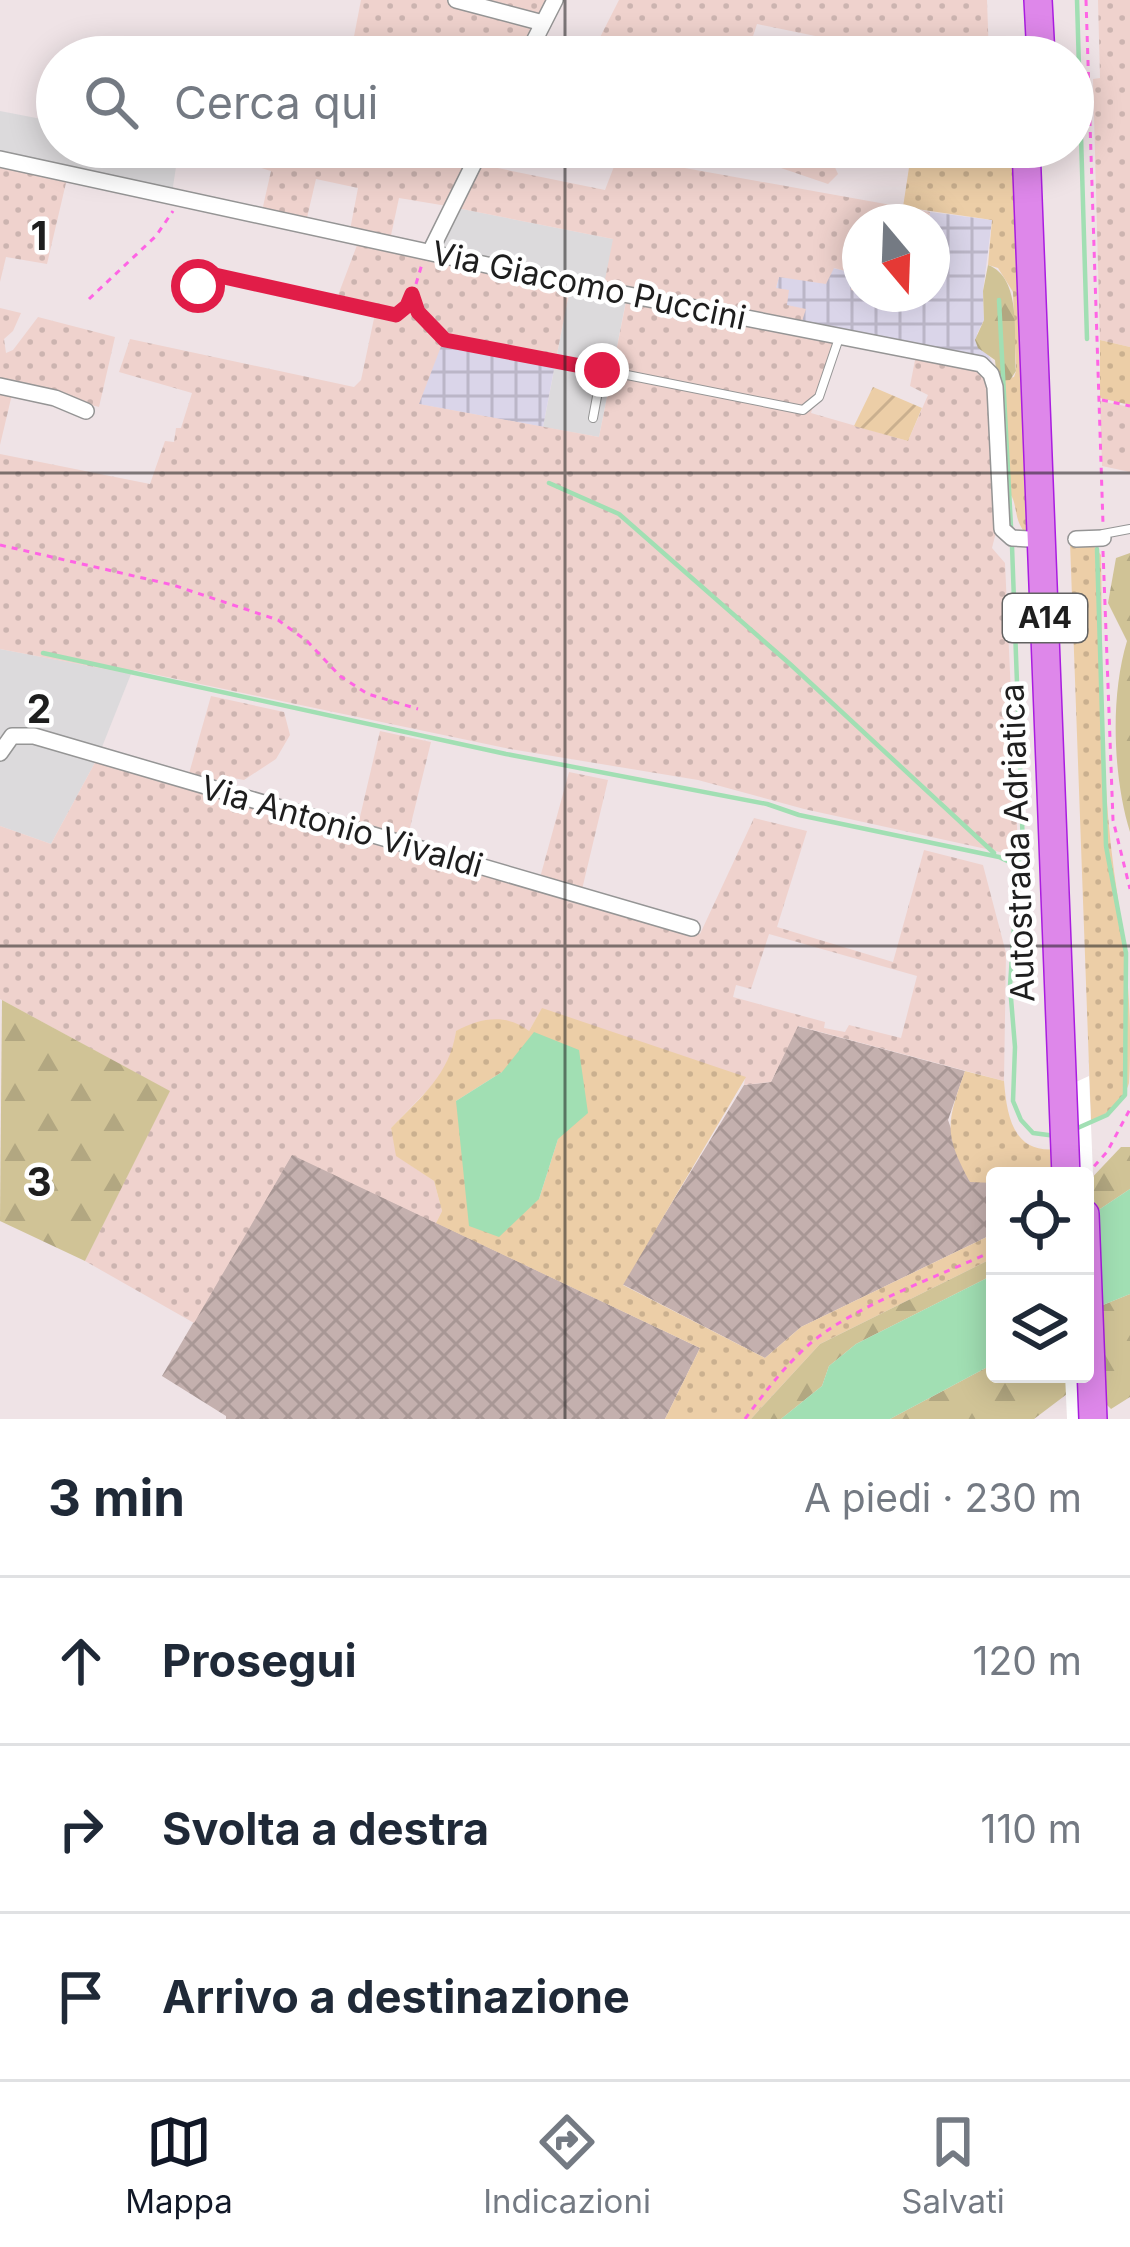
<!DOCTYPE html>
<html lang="it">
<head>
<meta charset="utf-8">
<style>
	body { margin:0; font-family:Inter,sans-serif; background:#f2f2f3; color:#1f2937 }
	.controls { position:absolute; right:36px; bottom:36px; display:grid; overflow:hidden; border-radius:12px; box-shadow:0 6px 30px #0003 }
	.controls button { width:108px; height:108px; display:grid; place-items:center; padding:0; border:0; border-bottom:3px solid #e0e1e3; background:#fff; color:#1f2937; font:60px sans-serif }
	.compass { position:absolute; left:842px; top:204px; width:108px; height:108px; border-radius:50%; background:#fff; box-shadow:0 6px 30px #0003; rotate:161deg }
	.stop { position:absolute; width:36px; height:36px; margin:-27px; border:9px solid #e11d48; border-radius:50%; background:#fff }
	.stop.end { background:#e11d48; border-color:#fff; box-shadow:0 3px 12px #0008 }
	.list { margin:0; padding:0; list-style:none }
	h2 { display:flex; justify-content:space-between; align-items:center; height:156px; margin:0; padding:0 48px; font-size:51px }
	h2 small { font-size:39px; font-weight:400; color:#747a83 }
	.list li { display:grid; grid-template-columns:78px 1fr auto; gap:36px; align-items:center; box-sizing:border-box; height:168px; padding:0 48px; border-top:3px solid #e0e1e3 }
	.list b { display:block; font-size:45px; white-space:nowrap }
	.list em { font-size:39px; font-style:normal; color:#747a83 }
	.icon { flex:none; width:66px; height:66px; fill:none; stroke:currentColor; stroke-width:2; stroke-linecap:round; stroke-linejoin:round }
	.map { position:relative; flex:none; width:1130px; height:1419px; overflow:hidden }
	.search { position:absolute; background:#fff; box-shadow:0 6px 30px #0003; left:36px; right:36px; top:36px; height:132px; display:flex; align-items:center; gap:30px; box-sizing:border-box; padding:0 42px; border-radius:66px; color:#747a83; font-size:45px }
	.sheet { height:660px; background:#fff }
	nav { display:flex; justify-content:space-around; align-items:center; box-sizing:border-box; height:168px; border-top:3px solid #e0e1e3; background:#fff; font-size:33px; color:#747a83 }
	nav a { display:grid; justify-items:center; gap:6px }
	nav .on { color:#111827 }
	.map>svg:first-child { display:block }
	.residential { fill:#dcdadc }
	.industrial { fill:url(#industrial-grid) }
	.construction { fill:url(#construction-cross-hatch) }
	.farmland { fill:url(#farmland-dots); fill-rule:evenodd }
	.grass { fill:url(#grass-dots); fill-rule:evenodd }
	.forest { fill:url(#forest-firs) }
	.garden { fill:url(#garden-furrows) }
	.water { fill:#a1dfb3 }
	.pier { fill:#fff }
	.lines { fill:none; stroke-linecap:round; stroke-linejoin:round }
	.stream { stroke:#a1dfb3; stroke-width:4.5 }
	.lane-casing { stroke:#959595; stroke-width:10 }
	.street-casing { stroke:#959595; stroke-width:18 }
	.highway-casing { stroke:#aa1de0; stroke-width:30 }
	.path { stroke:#ff64e5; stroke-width:3; stroke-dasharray:6 6; stroke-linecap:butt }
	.lane { stroke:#fff; stroke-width:8 }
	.street { stroke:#fff; stroke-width:15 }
	.highway { stroke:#de87ea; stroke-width:27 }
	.route { stroke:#e11d48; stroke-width:15 }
	.grid { fill:none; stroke:#1e1e1e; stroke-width:3; stroke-opacity:0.55 }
	.labels { text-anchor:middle; stroke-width:9; stroke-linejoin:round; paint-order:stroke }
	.shield { fill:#fff; stroke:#626262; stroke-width:3 }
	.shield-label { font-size:30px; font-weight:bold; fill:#1e1e1e }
	.street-label { font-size:33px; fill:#1e1e1e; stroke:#fff }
	.grid-label { font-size:39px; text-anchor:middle; font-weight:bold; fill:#1e1e1e; stroke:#fff; stroke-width:9; stroke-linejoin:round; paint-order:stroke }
</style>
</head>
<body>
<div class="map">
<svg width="1130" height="1419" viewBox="0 0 1130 1419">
	<defs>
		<pattern id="industrial-grid" width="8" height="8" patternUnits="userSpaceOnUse" patternTransform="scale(3)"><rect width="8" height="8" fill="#dad5e9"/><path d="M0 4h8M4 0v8" fill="none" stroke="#bbb6c7"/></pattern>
		<pattern id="construction-cross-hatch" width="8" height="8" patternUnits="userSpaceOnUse" patternTransform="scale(3)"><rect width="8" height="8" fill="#c4b0ae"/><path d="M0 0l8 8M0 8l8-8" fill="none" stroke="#a89795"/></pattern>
		<pattern id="farmland-dots" width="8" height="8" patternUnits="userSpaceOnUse" patternTransform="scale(3)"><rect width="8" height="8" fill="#efd2cd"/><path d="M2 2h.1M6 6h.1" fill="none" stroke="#ccb4b0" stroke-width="1.8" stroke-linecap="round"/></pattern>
		<pattern id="grass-dots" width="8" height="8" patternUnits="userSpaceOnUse" patternTransform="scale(3)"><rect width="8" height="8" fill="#eccea7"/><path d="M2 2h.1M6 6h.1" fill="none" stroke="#cab08f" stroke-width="1.8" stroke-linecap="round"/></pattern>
		<pattern id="forest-firs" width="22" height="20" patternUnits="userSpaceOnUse" patternTransform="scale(3)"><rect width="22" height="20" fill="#d0c396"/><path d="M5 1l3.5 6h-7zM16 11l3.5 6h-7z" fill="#b2a781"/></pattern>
		<pattern id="garden-furrows" width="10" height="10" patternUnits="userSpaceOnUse" patternTransform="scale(3)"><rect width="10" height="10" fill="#eccea7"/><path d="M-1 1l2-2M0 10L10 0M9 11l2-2" fill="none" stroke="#cab08f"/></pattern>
	</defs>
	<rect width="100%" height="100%" fill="#efe3e6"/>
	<g class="residential">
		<polygon points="0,111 57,122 57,147 153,147 178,154 172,193 0,155"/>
		<polygon points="457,208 613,239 626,301 599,437 543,427 570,288 433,257"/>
		<polygon points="0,649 131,674 98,757 51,844 0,826"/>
	</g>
	<g class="industrial">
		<polygon points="930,212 992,220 983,291 984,320 977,334 995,367 810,328 786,305 776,288 779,276 833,268 854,273 851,289 860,294 932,294"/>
		<polygon points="444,335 557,354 543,427 418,404"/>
	</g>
	<g class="construction">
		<polygon points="797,1026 965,1071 948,1120 969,1180 995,1183 995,1233 801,1327 765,1358 622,1284 744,1085 771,1082"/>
		<polygon points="292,1154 700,1348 665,1419 226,1419 226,1416 162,1376"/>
	</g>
	<g class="farmland">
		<polygon points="361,0 550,0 520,57 350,57"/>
		<polygon points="619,0 987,0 989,57 917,57 757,24 746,57 590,57"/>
		<polygon points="1098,0 1130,0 1130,347 1100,340 1093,79 1100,78"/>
		<polygon points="228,147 415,147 415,151 470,162 447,206 399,198 390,240 350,230 358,188 316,179 306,222 262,211 271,171 226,157"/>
		<polygon points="783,148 833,163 838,174 828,184 781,168 778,157"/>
		<polygon points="0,155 69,170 47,264 6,257 0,282"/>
		<polygon points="618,156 930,212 928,222 860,222 860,292 851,290 853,273 834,268 826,284 779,277 776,288 789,290 787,305 806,309 802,321 820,337 831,337 833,345 811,413 908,441 928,395 910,386 916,355 984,369 991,380 998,524 992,548 1005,563 1018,848 1009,854 804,809 698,780 510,749 134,670 131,674 0,649 0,454 150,484 165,441 174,442 176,428 181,428 192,393 119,372 130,339 354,387 361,380 376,309 337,298 359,240 570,288 557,354 445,336 419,404 599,437 626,302 602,295 613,239 457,208 478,164 605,190"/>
		<polygon points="0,308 21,313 13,331 4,339 6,353 13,350 38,317 115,337 99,407 14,386 0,445"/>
		<polygon points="1100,401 1130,407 1130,472 1102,466"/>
		<path d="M211,696L284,712L290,735L276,759L244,780L233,778L228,788L356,834L380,731L431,742L405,848L538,885L569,772L608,780L580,898L700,934L754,818L807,831L777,927L893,962L924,850L983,865L1006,953L1004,1081L798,1026L771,1082L744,1085L745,1078L542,1009L529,1031H456L453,1055L443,1074L391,1128L397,1156L434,1181L442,1211L436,1223L292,1155L194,1323L85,1261L169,1091L0,999V826L51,844L98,757L186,784ZM769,934L917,976L901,1038L849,1025L845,1032L824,1028L825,1022L733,997L736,985L751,989Z"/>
	</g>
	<g class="grass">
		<path d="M844,147H984L985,156L1001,168L1012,155L1028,536C1011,519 1020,503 1007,490L997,381L1014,377L1016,371L1013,292L998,268L988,265L992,220L903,207L910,161Z"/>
		<polygon points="1100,340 1130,347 1130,405 1100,398"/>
		<path d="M1070,542L1093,545L1101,555C1103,660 1100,767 1114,871C1122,927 1130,980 1130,1037C1130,1051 1130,1069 1129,1083C1124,1101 1108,1114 1091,1121Z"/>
		<path d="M542,1008L746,1077L623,1285L765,1358L801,1327L995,1233V1257L820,1344L751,1419H665L700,1348L436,1223L442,1211L434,1181L396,1156L391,1128C421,1097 450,1074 456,1031C480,1018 506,1013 529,1031ZM502,1072L558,1139L539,1199L456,1101Z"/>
		<path d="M965,1071L1004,1081C1007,1117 1013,1154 1058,1149L1059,1176H995V1183L970,1182C943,1133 947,1122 965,1071Z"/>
	</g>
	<g class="forest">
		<path d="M988,265C1023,278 1013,338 1016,371L1010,380L997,381L995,360L978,348L975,340L984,320L983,291Z"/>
		<path d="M1130,553V832C1113,777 1110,697 1127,641L1108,603L1116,558Z"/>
		<polygon points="2,1000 170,1091 85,1261 0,1221"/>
		<polygon points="1121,1147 1130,1147 1130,1189 1085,1219 1085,1185"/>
		<polygon points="995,1257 995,1274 856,1344 829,1366 822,1386 781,1419 751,1419 820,1344"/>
		<polygon points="1130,1294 1130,1397 1111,1409 1103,1401 1067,1394 1034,1419 890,1419 995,1363 995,1374 1085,1374 1098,1307"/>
	</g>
	<polygon class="garden" points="873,387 922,408 908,441 854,426"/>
	<g class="water">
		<polygon points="534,1032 579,1050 588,1113 558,1139 539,1199 499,1237 469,1226 456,1101 502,1072"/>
		<polygon points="1130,1189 1130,1294 1098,1307 1085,1219"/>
		<polygon points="995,1274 995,1363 890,1419 781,1419 822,1386 829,1366 856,1344"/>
	</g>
	<polygon class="pier" points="1089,1076 1103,1419 1067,1419 1065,1374 1085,1374 1085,1176 1057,1176 1054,1092"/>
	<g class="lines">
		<g class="stream">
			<polyline points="1077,0 1087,339"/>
			<polyline points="999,300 1011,527"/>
			<polyline points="549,483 619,514 790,664 994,853"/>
			<polyline points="1012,546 1023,848 1018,864"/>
			<polyline points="43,653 506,754 767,804 799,815 999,857 1018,866 1010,986 1015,1047 1013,1101 1021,1120 1033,1133 1056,1136"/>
			<polyline points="1073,1130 1107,1115 1125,1095 1126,953 1106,846 1097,549"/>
		</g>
		<g class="lane-casing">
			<g id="lane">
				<polyline points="412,294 418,312 445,340 602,370"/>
				<polyline points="593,418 602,370 803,410 819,397 839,338"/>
				<polyline points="1103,534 1130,529"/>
			</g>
		</g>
		<g class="street-casing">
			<g id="street">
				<polyline points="456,0 543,23"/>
				<polyline points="526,57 555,0"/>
				<polyline points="0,159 588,287 981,364 991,374 995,387 1002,529 1012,538 1029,539"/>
				<polyline points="430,252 482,147"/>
				<polyline points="0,386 55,398 86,411"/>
				<polyline points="1076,539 1103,538"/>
				<polyline points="0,753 12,736 34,736 692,928"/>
			</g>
		</g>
		<g class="highway-casing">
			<g id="highway">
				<polyline points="1038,0 1041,57"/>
				<polyline points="1026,147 1066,1176"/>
				<polyline points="1085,1214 1093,1419"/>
			</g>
		</g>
		<g class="path">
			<polyline points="1086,0 1103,524"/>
			<polyline points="416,284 422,264"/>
			<polyline points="194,297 203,280 215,275 382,314 396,315 405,309"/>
			<polyline points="89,299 156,236 173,211"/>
			<polyline points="1102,400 1130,406"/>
			<polyline points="0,545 173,585 278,620 307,641 340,676 368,694 418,709"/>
			<polyline points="1103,551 1113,820 1130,889"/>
			<polyline points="1086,1175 1107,1152 1130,1109"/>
			<path d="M745,1419C765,1392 786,1364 812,1342C858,1304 940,1276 995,1250"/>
		</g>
		<use href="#lane" class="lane"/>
		<use href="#street" class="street"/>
		<use href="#highway" class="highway"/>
	</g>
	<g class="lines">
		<polyline class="route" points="198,286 215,275 396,315 407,306 412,294 418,312 445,340 602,370"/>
	</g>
	<path class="grid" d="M565,0V57M565,147V1419M0,473H1130M0,946H1130"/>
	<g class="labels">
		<rect class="shield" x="1003" y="594" width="84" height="48" rx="9"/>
		<g class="shield-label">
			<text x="1045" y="628">A14</text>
		</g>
		<g class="street-label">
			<text transform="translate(589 285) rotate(12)" y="12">Via Giacomo Puccini</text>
			<text transform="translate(342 826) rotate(16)" y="12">Via Antonio Vivaldi</text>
			<text transform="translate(1017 843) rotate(-92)" y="12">Autostrada Adriatica</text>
		</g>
	</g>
	<g class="grid-label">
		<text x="39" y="250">1</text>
		<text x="39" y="723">2</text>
		<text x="39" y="1196">3</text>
	</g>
</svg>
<div class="controls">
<button><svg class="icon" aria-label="locate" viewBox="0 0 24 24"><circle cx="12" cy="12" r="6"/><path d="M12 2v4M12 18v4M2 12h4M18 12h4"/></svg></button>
<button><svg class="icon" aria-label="layers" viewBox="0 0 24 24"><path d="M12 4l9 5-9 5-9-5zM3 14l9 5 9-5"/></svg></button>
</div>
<svg class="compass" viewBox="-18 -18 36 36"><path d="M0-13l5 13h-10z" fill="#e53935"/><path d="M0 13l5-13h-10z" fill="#747a83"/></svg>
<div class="stop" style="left:198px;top:286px"></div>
<div class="stop end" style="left:602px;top:370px"></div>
<div class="search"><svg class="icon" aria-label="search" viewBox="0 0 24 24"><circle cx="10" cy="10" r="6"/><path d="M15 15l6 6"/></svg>Cerca qui</div>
</div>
<section class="sheet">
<h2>3 min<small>A piedi · 230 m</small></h2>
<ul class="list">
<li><svg class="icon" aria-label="ahead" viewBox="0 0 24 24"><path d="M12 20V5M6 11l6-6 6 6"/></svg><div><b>Prosegui</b></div><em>120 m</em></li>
<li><svg class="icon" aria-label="right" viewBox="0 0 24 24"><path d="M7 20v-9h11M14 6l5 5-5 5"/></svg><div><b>Svolta a destra</b></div><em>110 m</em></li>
<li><svg class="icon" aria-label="arrive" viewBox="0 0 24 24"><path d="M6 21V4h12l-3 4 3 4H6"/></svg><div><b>Arrivo a destinazione</b></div></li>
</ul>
</section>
<nav>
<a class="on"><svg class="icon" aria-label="map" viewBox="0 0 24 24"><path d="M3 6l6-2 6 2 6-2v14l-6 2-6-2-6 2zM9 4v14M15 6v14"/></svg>Mappa</a>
<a><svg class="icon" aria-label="directions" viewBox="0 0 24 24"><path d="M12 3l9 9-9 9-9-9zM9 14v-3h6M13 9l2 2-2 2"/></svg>Indicazioni</a>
<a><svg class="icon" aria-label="saved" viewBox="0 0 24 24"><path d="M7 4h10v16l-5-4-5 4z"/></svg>Salvati</a>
</nav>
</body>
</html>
